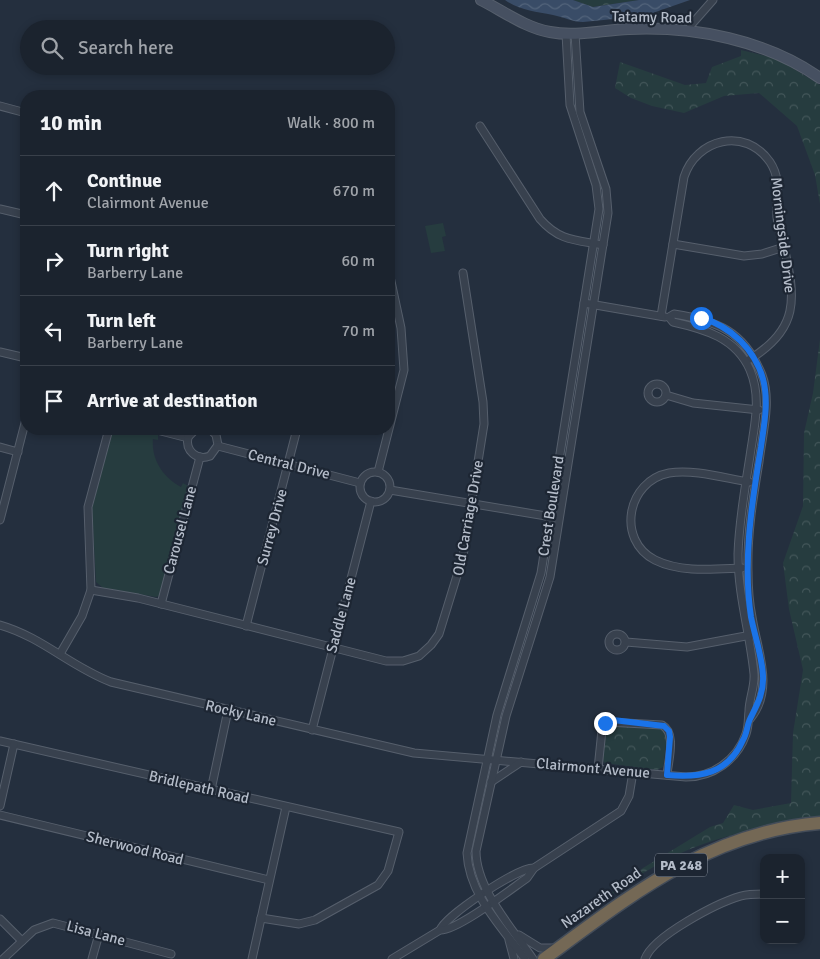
<!DOCTYPE html>
<html lang="en">
<head>
<meta charset="utf-8">
<style>
	body { margin:0; font-family:Signika,sans-serif; background:#282f3a; color:#f1f3f6 }
	.controls { position:absolute; right:15px; bottom:15px; display:grid; overflow:hidden; border-radius:10px; box-shadow:0 2px 8px #0003 }
	.controls button { width:45px; height:45px; display:grid; place-items:center; padding:0; border:0; border-bottom:1px solid #39404a; background:#1b232e; color:#f1f3f6; font:25px sans-serif }
	.stop { position:absolute; width:15px; height:15px; margin:-11px; border:4px solid #1a73e8; border-radius:50%; background:#fff }
	.stop.end { background:#1a73e8; border-color:#fff; box-shadow:0 1px 5px #0008 }
	.list { margin:0; padding:0; list-style:none }
	h2 { display:flex; justify-content:space-between; align-items:center; height:65px; margin:0; padding:0 20px; font-size:21px }
	h2 small { font-size:16px; font-weight:400; color:#a0a4aa }
	.list li { display:grid; grid-template-columns:32px 1fr auto; gap:15px; align-items:center; box-sizing:border-box; height:70px; padding:0 20px; border-top:1px solid #39404a }
	.list b { display:block; font-size:19px; white-space:nowrap }
	.list p { margin:0; font-size:16px; white-space:nowrap; color:#a0a4aa }
	.list em { font-size:16px; font-style:normal; color:#a0a4aa }
	.icon { flex:none; width:28px; height:28px; fill:none; stroke:currentColor; stroke-width:2; stroke-linecap:round; stroke-linejoin:round }
	.map { position:relative; flex:none; width:820px; height:959px; overflow:hidden }
	.search { position:absolute; background:#1b232e; box-shadow:0 2px 8px #0003; left:20px; top:20px; width:375px; height:55px; display:flex; align-items:center; gap:12px; box-sizing:border-box; padding:0 18px; border-radius:28px; color:#a0a4aa; font-size:19px }
	.panel { position:absolute; background:#1b232e; box-shadow:0 2px 8px #0003; left:20px; top:90px; width:375px; height:345px; border-radius:20px }
	.map>svg:first-child { display:block }
	.grass { fill:#263c3f }
	.forest { fill:url(#forest-crowns) }
	.water { fill:url(#water-waves) }
	.lines { fill:none; stroke-linecap:round; stroke-linejoin:round }
	.street-casing { stroke:#565f6c; stroke-width:9 }
	.secondary-casing { stroke:#565f6c; stroke-width:12 }
	.highway-casing { stroke:#434c59; stroke-width:15 }
	.street { stroke:#38414e; stroke-width:7 }
	.secondary { stroke:#465061; stroke-width:10 }
	.highway { stroke:#746855; stroke-width:12 }
	.route { stroke:#1a73e8; stroke-width:6 }
	.labels { text-anchor:middle; stroke-width:4.5; stroke-linejoin:round; paint-order:stroke }
	.shield { fill:#1d2633; stroke:#878f9c; stroke-width:1 }
	.shield-label { font-size:14px; font-weight:bold; fill:#b4bcc9 }
	.street-label { font-size:15px; fill:#b4bcc9; stroke:#1d2633 }
</style>
</head>
<body>
<div class="map">
<svg width="820" height="959" viewBox="0 0 820 959">
	<defs>
		<pattern id="forest-crowns" width="20" height="18" patternUnits="userSpaceOnUse" patternTransform="scale(1.25)"><rect width="20" height="18" fill="#263c3f"/><path d="M2 6a3 3 0 1 1 6 0M12 15a3 3 0 1 1 6 0" fill="none" stroke="#435659"/></pattern>
		<pattern id="water-waves" width="16" height="10" patternUnits="userSpaceOnUse" patternTransform="scale(1.25)"><rect width="16" height="10" fill="#394c67"/><path d="M0 5q4-4 8 0t8 0" fill="none" stroke="#53647b"/></pattern>
	</defs>
	<rect width="100%" height="100%" fill="#242f3e"/>
	<g class="grass">
		<polygon points="443,223 446,236 442,237 445,251 431,253 425,226"/>
		<path d="M113,429H138L158,434V440L153,439C151,460 164,478 181,487L183,483L188,486L161,595L156,597L103,588L96,582L92,508Z"/>
	</g>
	<g class="forest">
		<polygon points="573,0 639,0 593,7"/>
		<polygon points="741,50 778,59 820,85 820,204 815,175 797,126 759,93 724,96 684,113 652,106 631,98 615,88 620,62 685,85 706,83 712,67 741,56"/>
		<path d="M820,339V819C759,826 698,839 645,872C617,889 591,911 565,930L643,868L710,827L723,823L734,805L753,810L791,803L793,733L803,670L789,609L783,563L803,506L804,433L813,393Z"/>
		<polygon points="610,724 662,728 667,736 663,767 657,770 605,763 602,760 604,729"/>
	</g>
	<path class="water" d="M505,0H573L593,7L639,0H690L644,16L583,22C572,22 564,17 553,15C535,11 521,11 505,0Z"/>
	<g class="lines">
		<g class="street-casing">
			<g id="street">
				<polyline points="689,32 691,25 713,0"/>
				<polyline points="229,96 248,96"/>
				<polyline points="0,106 26,113"/>
				<path d="M480,126L540,219C559,241 576,240 603,245"/>
				<polyline points="0,209 26,215"/>
				<polyline points="673,244 744,256 762,254 784,247"/>
				<polyline points="584,303 665,317"/>
				<path d="M661,316L684,177C696,139 745,126 770,162C782,180 776,198 777,217C778,227 782,237 784,247C796,299 799,329 750,359"/>
				<polyline points="0,352 26,358"/>
				<circle cx="657" cy="393" r="9"/>
				<polyline points="666,395 693,403 759,410"/>
				<polyline points="153,429 188,438"/>
				<path d="M196,429L188,437C185,451 197,461 210,456L218,445L216,435L210,429"/>
				<polyline points="218,446 360,483"/>
				<polyline points="0,447 18,452"/>
				<circle cx="375" cy="487" r="15"/>
				<polyline points="378,472 404,370 401,328 389,272"/>
				<polyline points="390,490 552,517"/>
				<polyline points="0,520 26,419"/>
				<path d="M742,568C715,569 681,573 655,560C616,540 627,481 669,473C694,469 724,478 749,482"/>
				<polyline points="91,590 138,598 386,661 403,661 419,656 431,645 439,634 463,556 484,424 483,402 463,273"/>
				<polyline points="161,604 200,457"/>
				<path d="M0,625C42,637 71,667 111,682L414,753L686,777C713,777 737,760 746,734C749,725 748,719 749,711C749,699 755,687 754,674C750,633 738,596 738,554C739,521 745,488 750,456C754,427 762,398 750,370C736,338 705,329 673,322L669,317L674,314C718,321 744,331 762,375C772,401 762,435 759,462C753,498 747,534 748,571C748,586 749,602 752,617C757,650 775,689 750,719"/>
				<polyline points="246,626 297,429"/>
				<circle cx="617" cy="642" r="8"/>
				<polyline points="626,642 687,647 751,635"/>
				<polyline points="60,654 82,616 91,590 88,507 109,429"/>
				<polyline points="312,730 371,501"/>
				<polyline points="0,741 399,832 388,871 378,885 315,920 299,924 261,918"/>
				<path d="M598,769L602,730L607,722L662,725C677,733 668,761 667,775"/>
				<polyline points="491,782 521,762"/>
				<polyline points="211,790 228,710"/>
				<polyline points="0,806 14,744"/>
				<polyline points="0,815 269,880"/>
				<polyline points="0,919 22,941"/>
				<path d="M440,930C445,916 518,867 534,868L621,811L629,796L633,772"/>
				<polyline points="519,935 540,948 554,948"/>
				<polyline points="509,940 514,959"/>
				<polyline points="3,959 34,930 53,923 171,954"/>
				<polyline points="92,959 99,934"/>
				<polyline points="252,959 286,807"/>
				<path d="M392,959L440,930C457,931 511,889 527,878L534,868"/>
				<path d="M525,959C502,927 469,895 467,853L497,715L541,573L599,209L596,185L570,105L566,34"/>
				<path d="M533,959C512,928 476,889 476,851L506,716L550,577L608,213L606,189L580,112L575,34"/>
				<path d="M645,959C653,936 717,903 741,896C748,894 756,894 764,894"/>
			</g>
		</g>
		<g class="secondary-casing">
			<path id="secondary" d="M481,0C503,11 526,28 550,32C576,37 602,30 629,29C694,26 766,40 820,78"/>
		</g>
		<g class="highway-casing">
			<path id="highway" d="M544,959C631,895 709,832 820,823"/>
		</g>
		<use href="#street" class="street"/>
		<use href="#secondary" class="secondary"/>
		<use href="#highway" class="highway"/>
	</g>
	<g class="lines">
		<path class="route" d="M605,723L613,720L664,726L669,731L670,737L667,775C700,778 728,774 743,740C747,734 747,725 750,719C757,705 764,693 763,676C762,656 755,637 751,617C747,591 747,564 749,537C751,507 756,477 761,447C764,425 769,402 763,379C755,350 731,326 701,318"/>
	</g>
	<g class="labels">
		<rect class="shield" x="655" y="853.5" width="52" height="23" rx="4"/>
		<g class="shield-label">
			<text x="681" y="870">PA 248</text>
		</g>
		<g class="street-label">
			<text transform="translate(652 17) rotate(1)" y="5">Tatamy Road</text>
			<text transform="translate(783 235) rotate(83)" y="5">Morningside Drive</text>
			<text transform="translate(289 464) rotate(14)" y="5">Central Drive</text>
			<text transform="translate(551 506) rotate(-81)" y="5">Crest Boulevard</text>
			<text transform="translate(468 518) rotate(-80)" y="5">Old Carriage Drive</text>
			<text transform="translate(272 527) rotate(-75)" y="5">Surrey Drive</text>
			<text transform="translate(180 530) rotate(-75)" y="5">Carousel Lane</text>
			<text transform="translate(341 615) rotate(-75)" y="5">Saddle Lane</text>
			<text transform="translate(241 713) rotate(13)" y="5">Rocky Lane</text>
			<text transform="translate(593 768) rotate(5)" y="5">Clairmont Avenue</text>
			<text transform="translate(199 787) rotate(13)" y="5">Bridlepath Road</text>
			<text transform="translate(135 848) rotate(14)" y="5">Sherwood Road</text>
			<text transform="translate(601 898) rotate(-35)" y="5">Nazareth Road</text>
			<text transform="translate(96 933) rotate(15)" y="5">Lisa Lane</text>
		</g>
	</g>
</svg>
<div class="controls">
<button>+</button>
<button>−</button>
</div>
<div class="stop" style="left:701px;top:318px"></div>
<div class="stop end" style="left:605px;top:723px"></div>
<div class="search"><svg class="icon" aria-label="search" viewBox="0 0 24 24"><circle cx="10" cy="10" r="6"/><path d="M15 15l6 6"/></svg>Search here</div>
<section class="panel">
<h2>10 min<small>Walk · 800 m</small></h2>
<ul class="list">
<li><svg class="icon" aria-label="ahead" viewBox="0 0 24 24"><path d="M12 20V5M6 11l6-6 6 6"/></svg><div><b>Continue</b><p>Clairmont Avenue</p></div><em>670 m</em></li>
<li><svg class="icon" aria-label="right" viewBox="0 0 24 24"><path d="M7 20v-9h11M14 6l5 5-5 5"/></svg><div><b>Turn right</b><p>Barberry Lane</p></div><em>60 m</em></li>
<li><svg class="icon" aria-label="left" viewBox="0 0 24 24"><path d="M17 20v-9H6M10 6l-5 5 5 5"/></svg><div><b>Turn left</b><p>Barberry Lane</p></div><em>70 m</em></li>
<li><svg class="icon" aria-label="arrive" viewBox="0 0 24 24"><path d="M6 21V4h12l-3 4 3 4H6"/></svg><div><b>Arrive at destination</b></div></li>
</ul>
</section>
</div>
</body>
</html>
